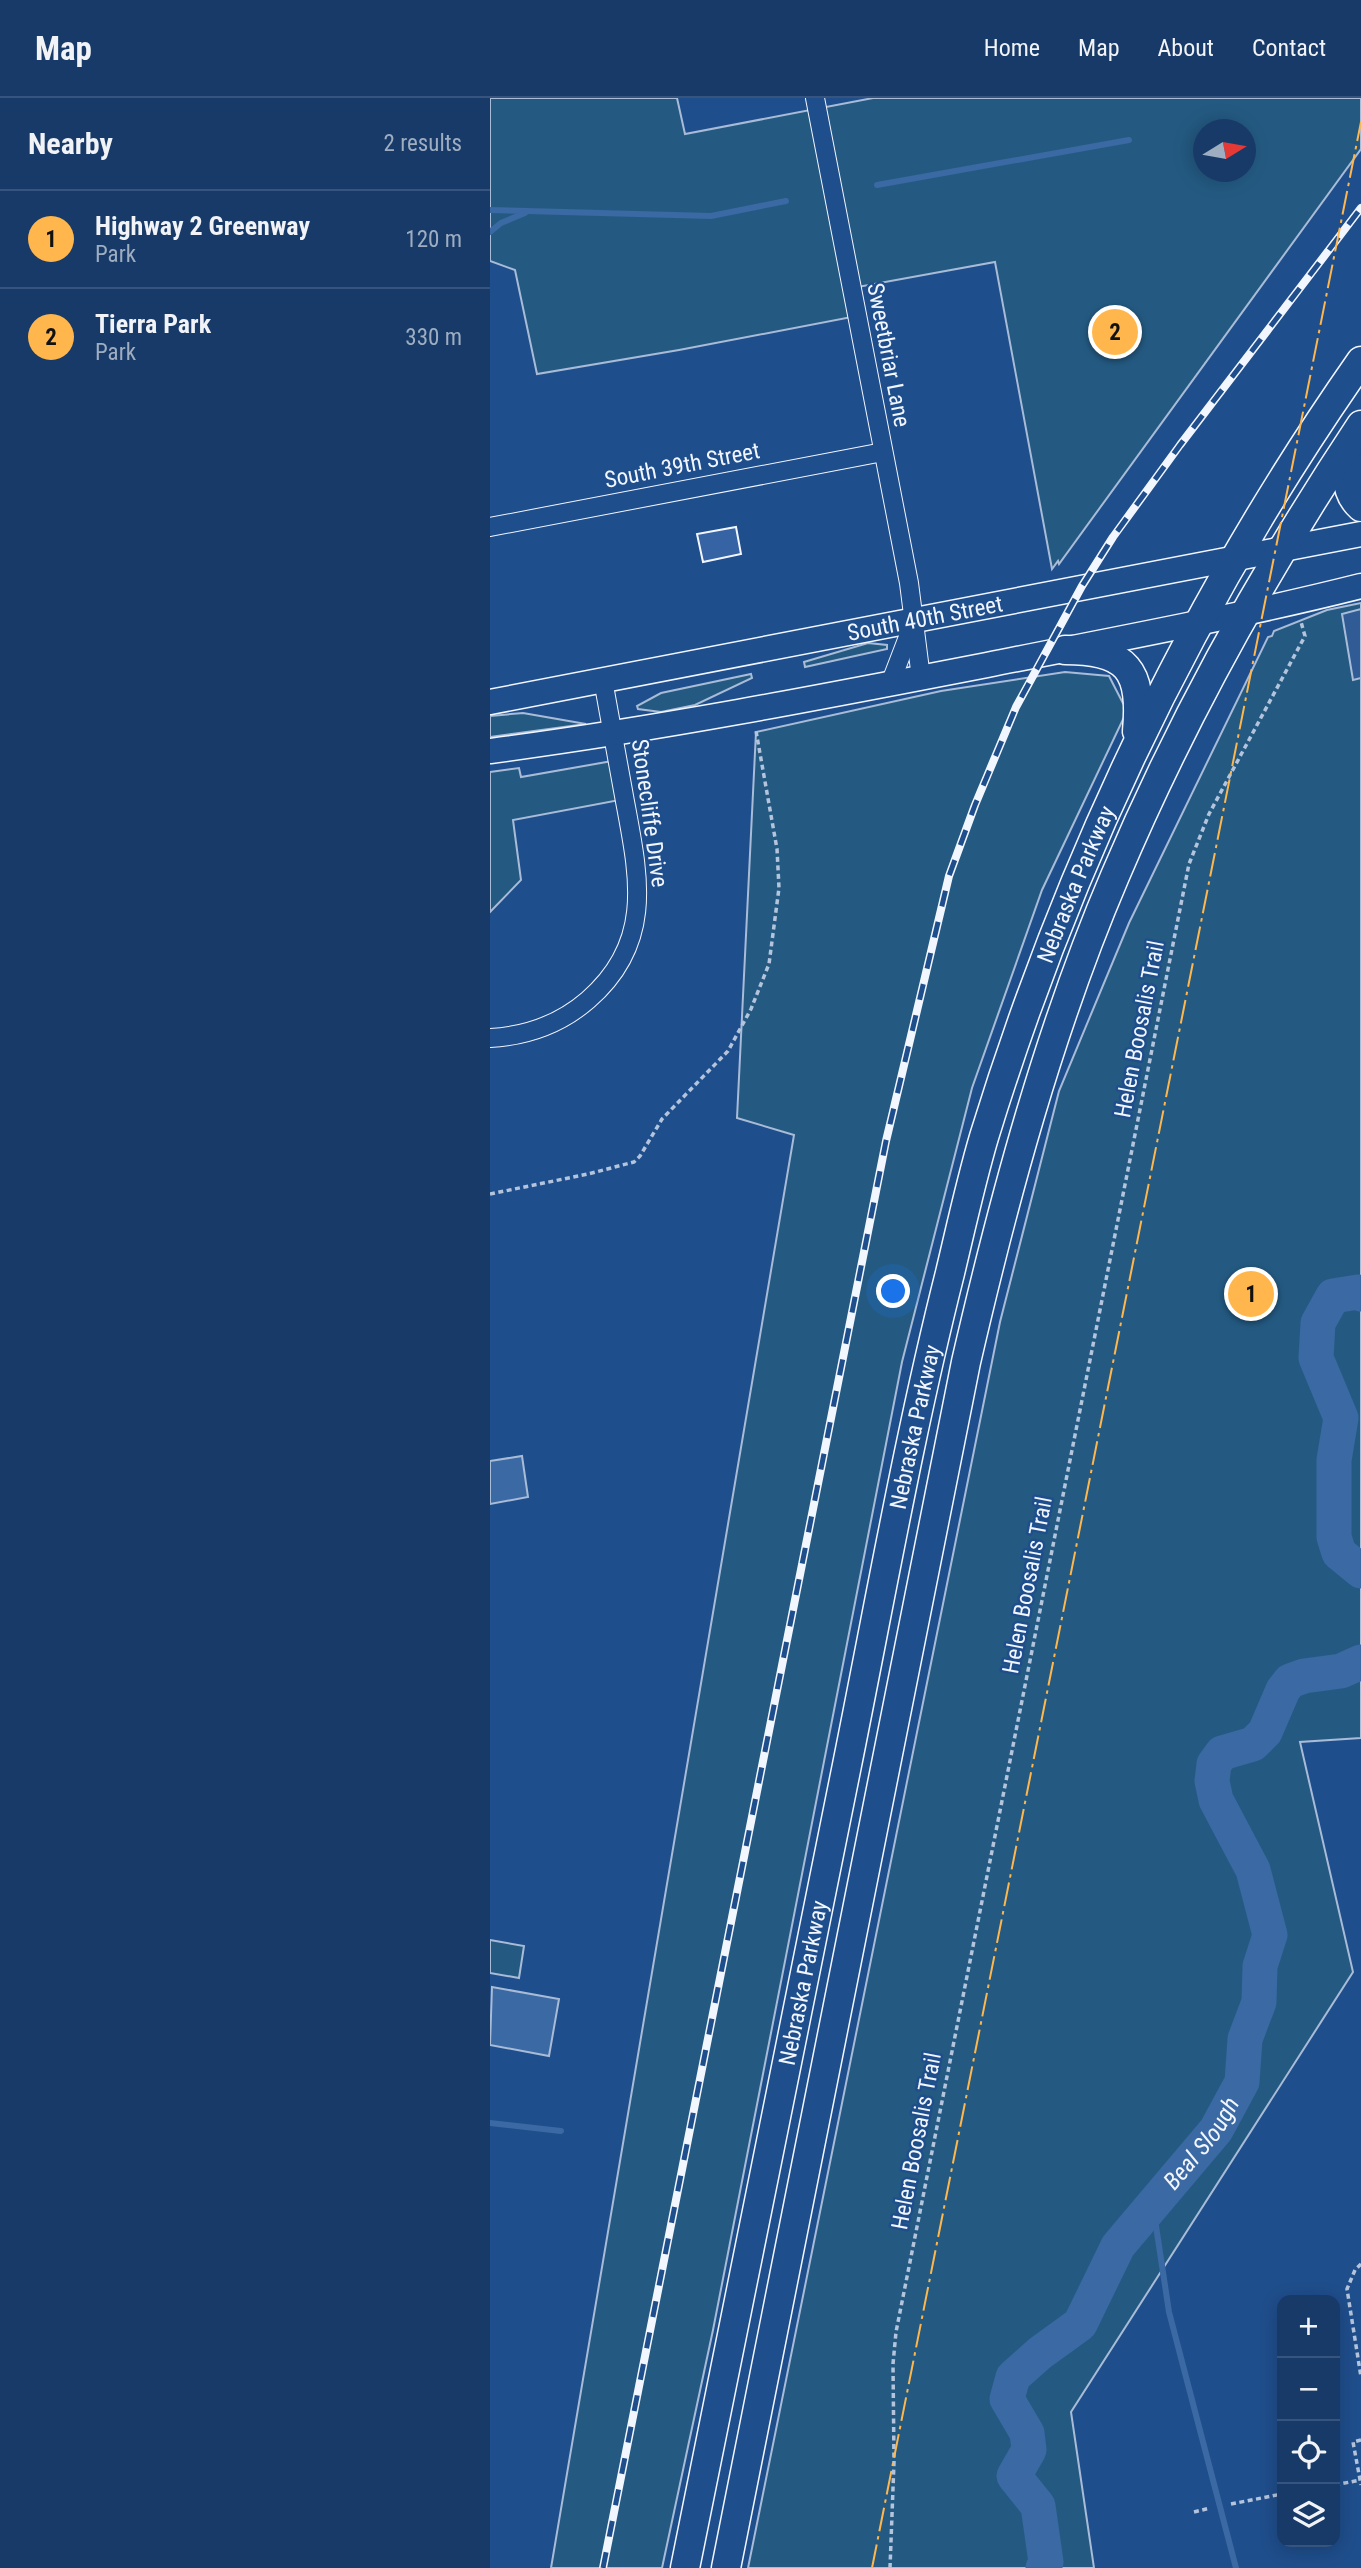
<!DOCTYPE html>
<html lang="en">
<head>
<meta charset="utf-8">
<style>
	body { margin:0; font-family:"Roboto Condensed",sans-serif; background:#20416f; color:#f1f3f6 }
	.controls { position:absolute; right:21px; bottom:21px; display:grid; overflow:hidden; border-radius:14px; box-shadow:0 4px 18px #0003 }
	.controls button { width:63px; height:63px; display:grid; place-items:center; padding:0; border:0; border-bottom:2px solid #36547d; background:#173a69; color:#f1f3f6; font:35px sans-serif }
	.compass { position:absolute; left:703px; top:21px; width:63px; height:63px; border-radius:50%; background:#173a69; box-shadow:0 4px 18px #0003; rotate:79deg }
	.you { position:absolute; left:404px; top:1194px; width:24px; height:24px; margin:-18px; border:5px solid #fff; border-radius:50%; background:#1a73e8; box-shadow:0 0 0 10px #1a73e833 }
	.badge { display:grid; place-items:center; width:46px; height:46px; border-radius:50%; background:#ffb74d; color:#111; font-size:23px; font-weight:700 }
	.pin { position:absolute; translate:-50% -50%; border:4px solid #fff; box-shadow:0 2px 7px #0006 }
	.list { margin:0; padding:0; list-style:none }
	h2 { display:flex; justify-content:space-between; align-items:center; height:91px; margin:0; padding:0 28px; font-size:30px }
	h2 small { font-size:23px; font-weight:400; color:#9eadc0 }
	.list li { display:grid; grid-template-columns:46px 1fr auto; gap:21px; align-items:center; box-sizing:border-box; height:98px; padding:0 28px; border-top:2px solid #36547d }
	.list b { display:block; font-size:26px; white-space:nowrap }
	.list p { margin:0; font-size:23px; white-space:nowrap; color:#9eadc0 }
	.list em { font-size:23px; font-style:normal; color:#9eadc0 }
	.icon { flex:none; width:38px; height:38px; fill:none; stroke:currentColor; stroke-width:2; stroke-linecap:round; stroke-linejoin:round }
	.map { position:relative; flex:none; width:871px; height:2470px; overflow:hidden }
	header { display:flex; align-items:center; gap:42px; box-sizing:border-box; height:98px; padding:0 35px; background:#173a69; border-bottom:2px solid #36547d }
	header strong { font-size:33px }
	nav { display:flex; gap:38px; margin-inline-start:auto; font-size:24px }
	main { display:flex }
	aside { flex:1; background:#173a69 }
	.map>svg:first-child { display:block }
	.green { fill:#245a82; stroke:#a8bbd7; stroke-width:2; fill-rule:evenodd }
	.parking { fill:#305b95; stroke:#a8bbd7; stroke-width:2 }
	.water { fill:#3b69a3; stroke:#a8bbd7; stroke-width:2 }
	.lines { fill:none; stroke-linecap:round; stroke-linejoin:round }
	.stream { stroke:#3b69a3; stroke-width:6 }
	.river { stroke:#3b69a3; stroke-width:35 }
	.building { fill:#3563a3; stroke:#f2f6ff; stroke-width:2 }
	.minor-casing { stroke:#f2f6ff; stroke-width:20 }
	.secondary-casing { stroke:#f2f6ff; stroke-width:27 }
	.primary-casing { stroke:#f2f6ff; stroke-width:31 }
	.path { stroke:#b3c4dc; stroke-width:3.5; stroke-dasharray:5 3.5; stroke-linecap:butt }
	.minor { stroke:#1f4e8c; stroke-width:18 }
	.secondary { stroke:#1f4e8c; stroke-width:24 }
	.primary { stroke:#1f4e8c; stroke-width:28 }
	.rail-casing { stroke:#f2f6ff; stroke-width:8 }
	.rail { stroke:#1f4e8c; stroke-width:5; stroke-dasharray:16; stroke-linecap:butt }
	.power { stroke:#ffb74d; stroke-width:2; stroke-dasharray:24 5 3.5 5; stroke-linecap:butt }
	.labels { text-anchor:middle; stroke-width:5; stroke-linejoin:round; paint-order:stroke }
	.street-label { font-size:23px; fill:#f2f6ff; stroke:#1f4e8c }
	.water-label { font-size:24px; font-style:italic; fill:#f2f6ff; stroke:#1f4e8c }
</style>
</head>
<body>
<header>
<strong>Map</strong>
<nav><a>Home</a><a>Map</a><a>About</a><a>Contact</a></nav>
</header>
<main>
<aside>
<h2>Nearby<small>2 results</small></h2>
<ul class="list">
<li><span class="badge">1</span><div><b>Highway 2 Greenway</b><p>Park</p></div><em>120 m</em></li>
<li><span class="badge">2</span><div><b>Tierra Park</b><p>Park</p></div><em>330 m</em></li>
</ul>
</aside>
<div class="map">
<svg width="871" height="2470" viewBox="0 0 871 2470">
	<rect width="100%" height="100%" fill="#1f4e8c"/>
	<g class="green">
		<path d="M0,0H187L195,36L383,0H871V51L569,466L568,463L562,471L505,164L362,190L367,218L189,252L47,276L25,172L0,163ZM713,32H755V74H713Z"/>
		<polygon points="871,505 871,1640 810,1644 863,1874 581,2314 604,2470 258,2470 510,1224 569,993 639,825 778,539 782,538 784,533 837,512"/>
		<polygon points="378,545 397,547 397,551 315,569 314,564"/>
		<polygon points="575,574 619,578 637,613 552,792 482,990 412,1264 223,2232 172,2470 61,2470 304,1037 247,1020 266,634 451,593"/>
		<polygon points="261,576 262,580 205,607 171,614 148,611 147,608 171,595"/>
		<polygon points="33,615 96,626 0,639 0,618"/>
		<polygon points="128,662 135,701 23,722 31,782 0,814 0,674 29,670 31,679"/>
		<polygon points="0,1842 34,1848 29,1880 0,1875"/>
	</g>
	<polygon class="parking" points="871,511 871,580 863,582 852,516"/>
	<g class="water">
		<polygon points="32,1358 38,1399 0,1406 0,1363"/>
		<polygon points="2,1889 69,1901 59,1958 0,1947"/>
	</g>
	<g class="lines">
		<g class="stream">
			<polyline points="387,87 639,42"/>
			<polyline points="0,112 221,118 296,103"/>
			<polyline points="0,134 11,125 35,115"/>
			<polyline points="0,2025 71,2033"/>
			<polyline points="666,2104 666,2128 679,2214 746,2470"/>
		</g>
		<g class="river">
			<polyline points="871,1196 868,1194 843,1198 828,1225 826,1260 851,1320 844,1362 844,1439 849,1455 871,1473"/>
			<path id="s1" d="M553,2470L556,2464L548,2408L524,2378L539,2352L537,2335L517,2301L523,2279L550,2255L590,2226L628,2148L726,2032L752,1984L755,1941L769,1904L770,1868L780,1837L763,1772L726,1702L722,1683L724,1666L732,1655L763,1646L775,1634L793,1592L800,1583L814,1578L851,1573L871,1564"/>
		</g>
	</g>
	<polygon class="building" points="246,429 251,456 213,464 207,436"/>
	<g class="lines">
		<g class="minor-casing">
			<g id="minor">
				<polyline points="325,0 419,485 431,580"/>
				<polyline points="0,429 393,354"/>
				<polyline points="400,586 423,526"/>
				<path d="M0,940C37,938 69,927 98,902C166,843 148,775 134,698C127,659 120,620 113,582"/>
			</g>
		</g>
		<g class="secondary-casing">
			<g id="secondary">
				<path id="s2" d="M0,604L871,436"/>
				<path d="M0,653C167,631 332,599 497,567C622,542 748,519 871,488"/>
			</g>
		</g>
		<g class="primary-casing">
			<g id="primary">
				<path d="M863,347C857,369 852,392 871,409"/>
				<path d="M575,552C637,552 653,572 647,633"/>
				<path id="s3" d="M195,2470C249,2202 303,1935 357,1667C390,1503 419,1337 460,1175C471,1129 481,1083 494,1039C579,762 705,500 871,263"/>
				<path d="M236,2470L476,1264C514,1100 559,932 625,778C692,620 776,470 871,327"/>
			</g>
		</g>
		<g class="path">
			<polyline points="0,1096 98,1076 144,1064 150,1058 172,1021 238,953 261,911 279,866 289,790 287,751 266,633"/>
			<polyline points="871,2166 865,2172 857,2191 871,2279"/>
			<polyline points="871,2342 863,2344 871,2387"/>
			<polyline points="845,2387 870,2382"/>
			<polyline points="741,2406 792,2396"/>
			<polyline points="704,2414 720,2410"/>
			<polyline points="400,2470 404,2364 403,2266 406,2234 699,766 719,716 815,538 811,524"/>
		</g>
		<use href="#minor" class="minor"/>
		<use href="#secondary" class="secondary"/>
		<use href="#primary" class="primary"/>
		<g class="rail-casing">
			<polyline id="rail" points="113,2470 396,1043 459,778 485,707 526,609 592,488 623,439 690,347 871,110"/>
		</g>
		<use href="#rail" class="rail"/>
		<polyline class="power" points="382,2470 871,24"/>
	</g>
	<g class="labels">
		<g class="street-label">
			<text transform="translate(399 257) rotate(79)" y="8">Sweetbriar Lane</text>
			<text transform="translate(192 367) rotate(-11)" y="8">South 39th Street</text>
			<text dy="8" stroke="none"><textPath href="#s2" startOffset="443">South 40th Street</textPath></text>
			<text transform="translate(160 715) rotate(82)" y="8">Stonecliffe Drive</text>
			<text dy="8" stroke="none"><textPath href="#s3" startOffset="1731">Nebraska Parkway</textPath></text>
			<text transform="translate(649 931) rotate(-79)" y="8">Helen Boosalis Trail</text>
			<text dy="8" stroke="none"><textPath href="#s3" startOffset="1164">Nebraska Parkway</textPath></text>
			<text transform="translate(537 1487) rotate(-79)" y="8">Helen Boosalis Trail</text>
			<text dy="8" stroke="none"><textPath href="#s3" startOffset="597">Nebraska Parkway</textPath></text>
			<text transform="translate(426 2043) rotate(-79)" y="8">Helen Boosalis Trail</text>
		</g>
		<g class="water-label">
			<text dy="8" stroke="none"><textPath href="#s1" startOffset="516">Beal Slough</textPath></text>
		</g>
	</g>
</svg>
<div class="controls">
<button>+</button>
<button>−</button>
<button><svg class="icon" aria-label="locate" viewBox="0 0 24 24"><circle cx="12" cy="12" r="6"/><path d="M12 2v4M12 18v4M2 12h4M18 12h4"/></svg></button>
<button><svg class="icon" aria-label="layers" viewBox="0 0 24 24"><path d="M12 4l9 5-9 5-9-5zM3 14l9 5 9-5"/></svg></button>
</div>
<svg class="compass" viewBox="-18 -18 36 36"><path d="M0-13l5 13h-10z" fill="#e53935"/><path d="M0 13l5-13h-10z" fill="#9eadc0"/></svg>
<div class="you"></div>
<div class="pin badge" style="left:761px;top:1196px">1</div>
<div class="pin badge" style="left:625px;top:234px">2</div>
</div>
</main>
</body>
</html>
